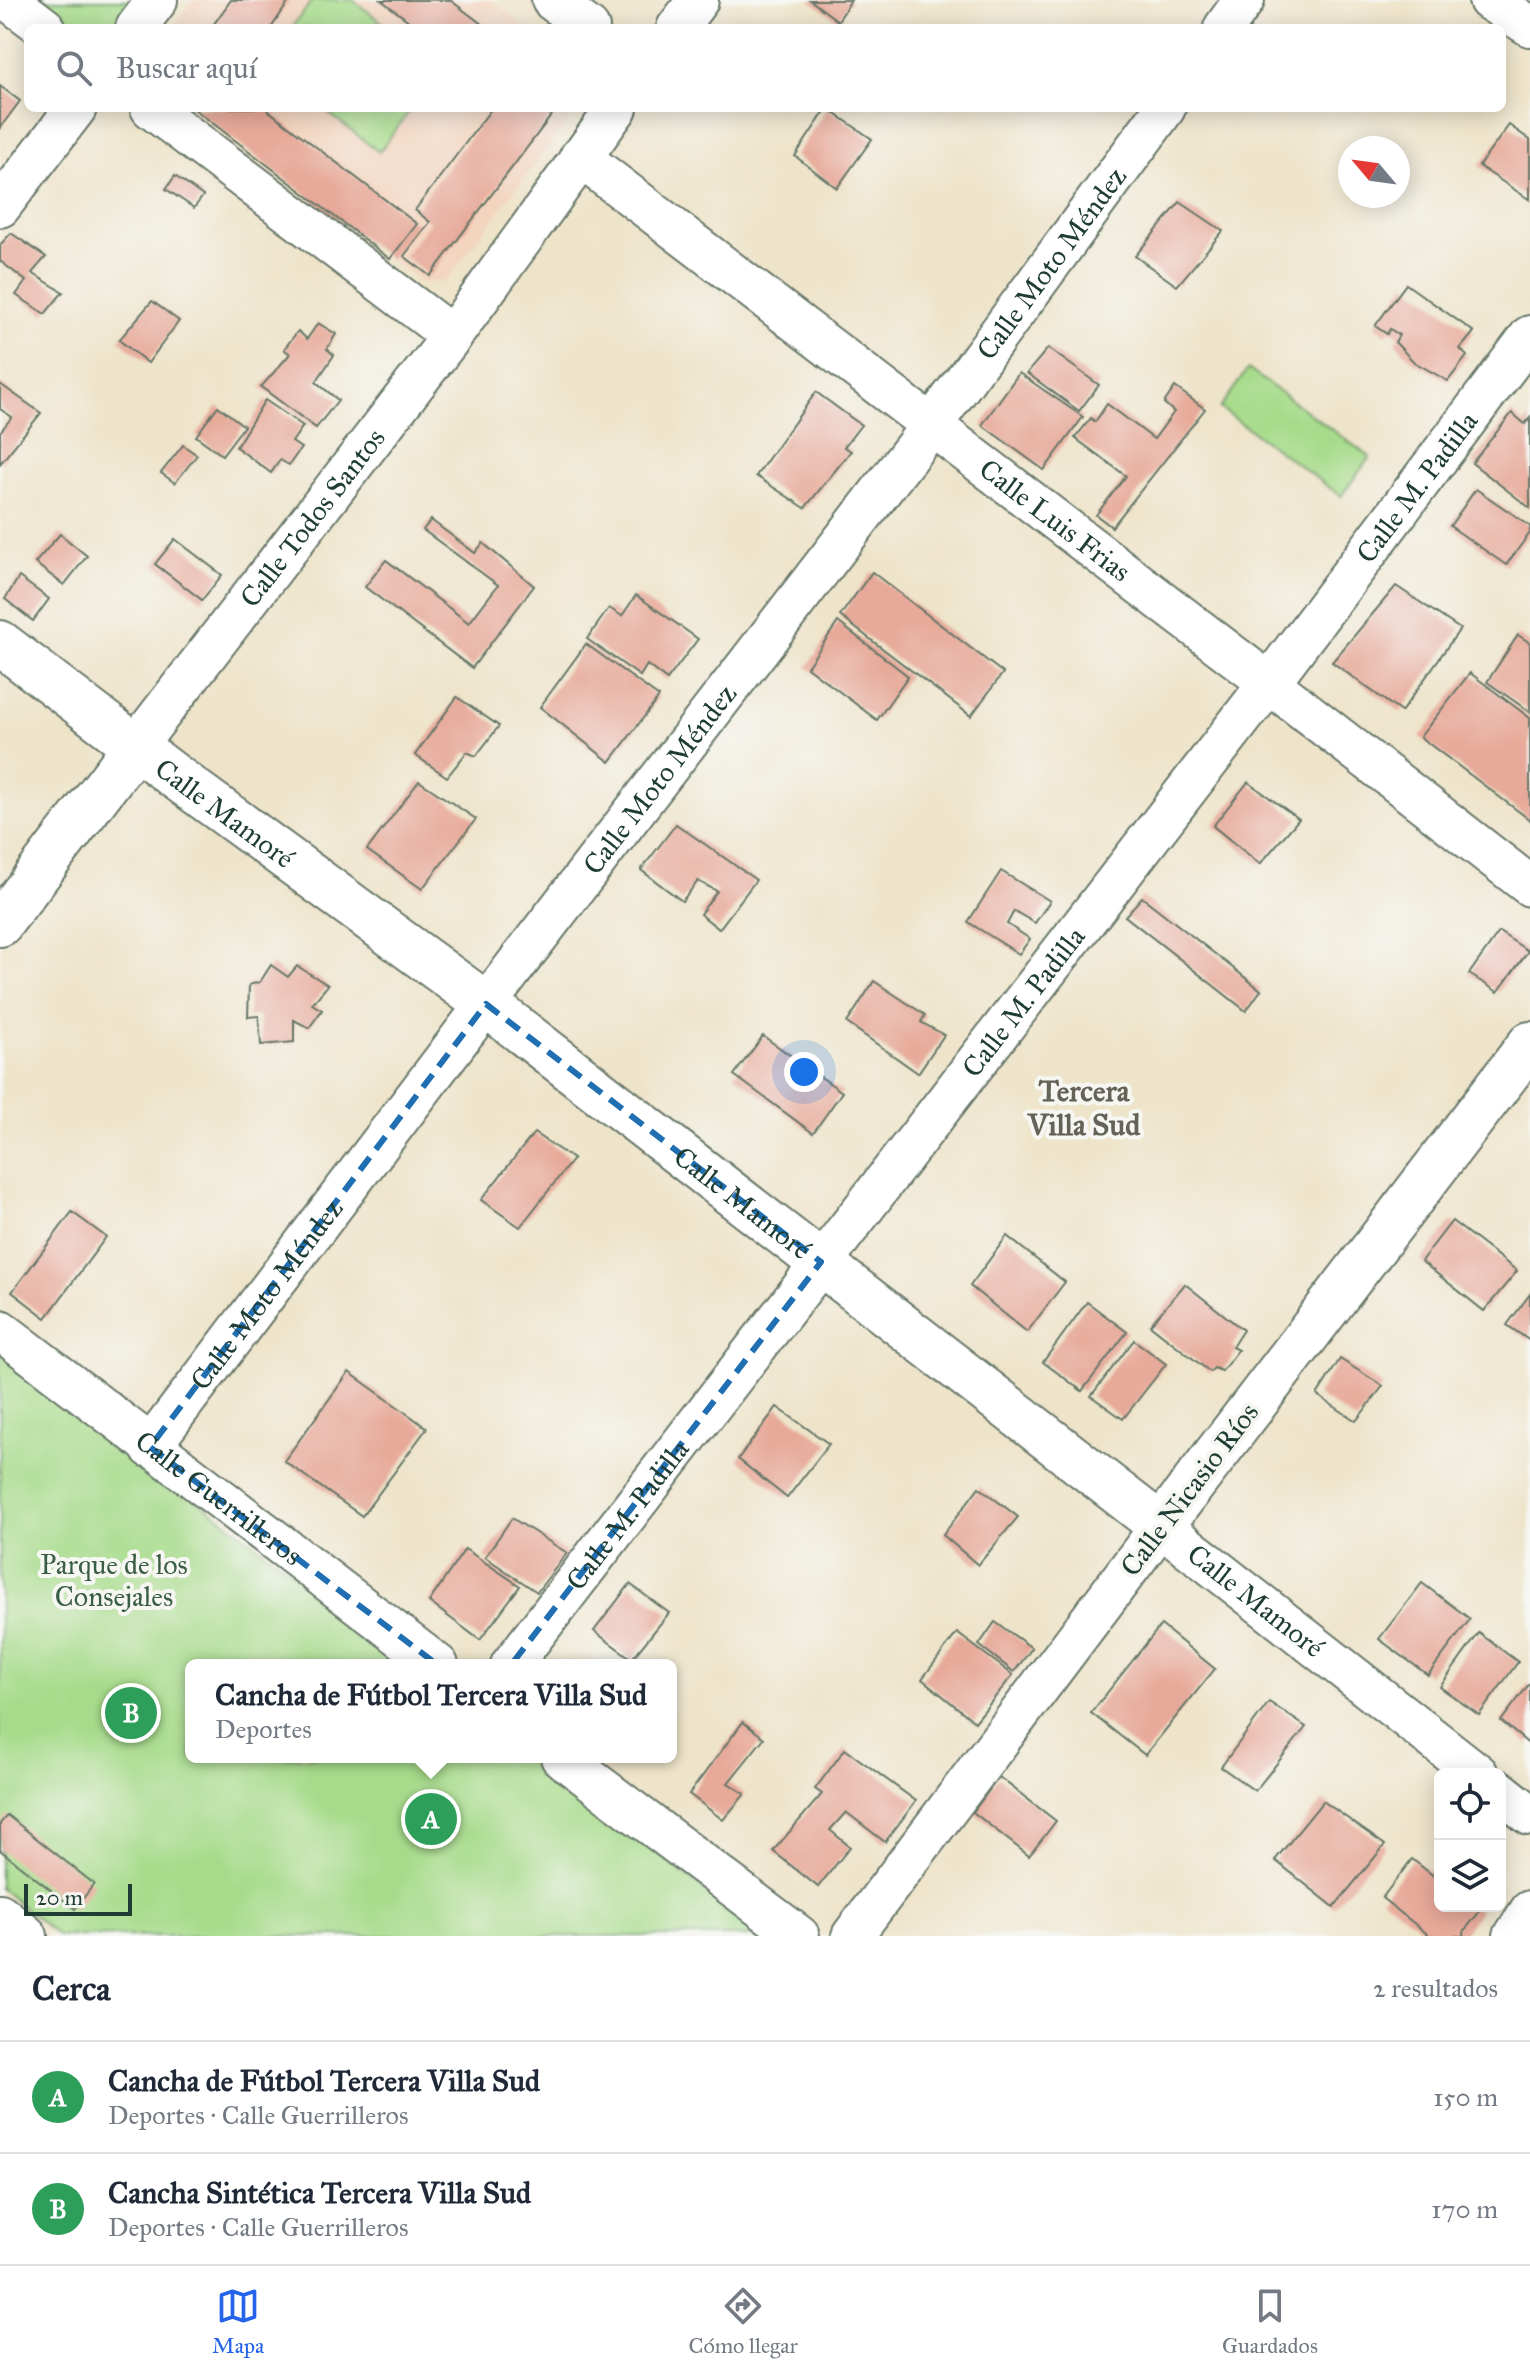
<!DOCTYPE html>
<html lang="es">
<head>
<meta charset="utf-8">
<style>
	body { margin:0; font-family:"IM FELL Great Primer",serif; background:#f2f2f3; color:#1f2937 }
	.controls { position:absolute; right:24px; bottom:24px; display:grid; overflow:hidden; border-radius:12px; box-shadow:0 4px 20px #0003 }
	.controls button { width:72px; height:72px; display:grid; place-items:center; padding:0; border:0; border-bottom:2px solid #e0e1e3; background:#fff; color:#1f2937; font:40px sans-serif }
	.compass { position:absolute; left:1338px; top:136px; width:72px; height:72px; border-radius:50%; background:#fff; box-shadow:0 4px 20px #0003; rotate:299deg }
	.scale { position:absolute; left:24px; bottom:20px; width:108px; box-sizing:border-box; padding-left:8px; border:4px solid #1f3d34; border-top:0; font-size:22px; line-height:28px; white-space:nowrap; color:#1f3d34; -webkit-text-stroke:6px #f6f6f2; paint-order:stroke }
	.you { position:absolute; left:804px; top:1072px; width:28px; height:28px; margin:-20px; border:6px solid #fff; border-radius:50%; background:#1a73e8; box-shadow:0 0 0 12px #1a73e833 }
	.badge { display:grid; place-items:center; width:52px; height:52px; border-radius:50%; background:#2563eb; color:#fff; font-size:26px; font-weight:700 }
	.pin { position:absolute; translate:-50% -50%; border:4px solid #fff; box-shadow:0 2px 8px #0006 }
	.popup { position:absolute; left:185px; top:1659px; width:492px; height:104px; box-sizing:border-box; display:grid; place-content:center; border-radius:12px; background:#fff; filter:drop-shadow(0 2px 6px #0005); font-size:26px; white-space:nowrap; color:#747a83 }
	.popup b { font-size:30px; color:#1f2937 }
	.popup::after { content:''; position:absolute; left:50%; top:100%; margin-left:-16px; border:16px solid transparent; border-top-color:#fff }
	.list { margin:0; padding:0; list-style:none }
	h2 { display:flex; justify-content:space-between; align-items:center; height:104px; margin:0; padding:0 32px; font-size:34px }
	h2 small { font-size:26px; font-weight:400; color:#747a83 }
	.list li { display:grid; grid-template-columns:52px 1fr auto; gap:24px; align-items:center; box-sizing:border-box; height:112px; padding:0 32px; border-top:2px solid #e0e1e3 }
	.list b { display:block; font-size:30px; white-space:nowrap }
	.list p { margin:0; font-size:26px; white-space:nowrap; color:#747a83 }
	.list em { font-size:26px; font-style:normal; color:#747a83 }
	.icon { flex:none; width:44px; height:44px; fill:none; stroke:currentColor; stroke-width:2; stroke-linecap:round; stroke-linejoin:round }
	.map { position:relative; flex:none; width:1530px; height:1936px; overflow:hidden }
	.search { position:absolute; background:#fff; box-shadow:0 4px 20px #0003; left:24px; right:24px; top:24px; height:88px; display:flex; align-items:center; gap:20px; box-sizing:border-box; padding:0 28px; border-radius:12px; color:#747a83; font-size:30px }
	.sheet { height:328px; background:#fff }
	nav { display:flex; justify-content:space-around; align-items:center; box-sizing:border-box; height:112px; border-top:2px solid #e0e1e3; background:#fff; font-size:22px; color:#747a83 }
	nav a { display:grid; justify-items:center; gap:4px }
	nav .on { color:#2563eb }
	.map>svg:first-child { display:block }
	.built { fill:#f3d4be }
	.green { fill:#a7db8b; stroke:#638c60; stroke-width:2 }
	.building { fill:#e7a999 }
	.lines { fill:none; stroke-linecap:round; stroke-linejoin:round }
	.minor-casing { stroke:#677768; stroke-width:44 }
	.tertiary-casing { stroke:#677768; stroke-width:48 }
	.minor { stroke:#fff; stroke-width:40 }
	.tertiary { stroke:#fff; stroke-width:44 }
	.marked { fill:none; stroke:#1f6fb2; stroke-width:6; stroke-dasharray:16 10; stroke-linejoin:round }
	.labels { text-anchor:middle; stroke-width:8; stroke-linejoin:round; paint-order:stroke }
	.street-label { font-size:28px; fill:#1f3d34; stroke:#f6f6f2 }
	.park-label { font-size:28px; fill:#3a5d45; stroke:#f6f6f2 }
	.neighbourhood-label { font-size:30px; font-weight:bold; fill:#656357; stroke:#f6f6f2 }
</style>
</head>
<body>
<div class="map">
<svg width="1530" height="1936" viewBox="0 0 1530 1936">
	<rect width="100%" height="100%" fill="#f6f6f2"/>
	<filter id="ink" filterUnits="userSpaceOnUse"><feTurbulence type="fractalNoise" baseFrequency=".0125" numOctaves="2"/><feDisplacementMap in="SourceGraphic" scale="16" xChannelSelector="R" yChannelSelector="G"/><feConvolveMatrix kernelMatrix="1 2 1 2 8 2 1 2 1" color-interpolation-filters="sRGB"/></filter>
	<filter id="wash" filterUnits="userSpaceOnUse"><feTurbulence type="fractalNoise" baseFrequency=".006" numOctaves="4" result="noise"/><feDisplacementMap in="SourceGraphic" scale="32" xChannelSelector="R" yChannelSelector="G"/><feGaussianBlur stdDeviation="1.8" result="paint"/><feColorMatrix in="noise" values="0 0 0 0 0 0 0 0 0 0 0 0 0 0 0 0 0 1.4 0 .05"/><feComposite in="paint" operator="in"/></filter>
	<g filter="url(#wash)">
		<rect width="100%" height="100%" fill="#eee4ca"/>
		<g class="built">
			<polygon points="193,0 491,0 528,28 171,28"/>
			<polygon points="191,108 578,108 446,281 422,283"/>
		</g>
		<g class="green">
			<polygon points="41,0 135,0 113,28 77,28"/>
			<polygon points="313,0 353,0 389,28 291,28"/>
			<polygon points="322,108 412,108 379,152"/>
			<polygon points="1248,369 1370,457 1341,496 1220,408"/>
			<polygon points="0,1348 412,1665 191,1665 191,1757 532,1757 765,1936 58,1936 0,1888"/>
		</g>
		<g id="blocks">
			<g class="building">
				<polygon points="231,0 290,0 271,28 211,28"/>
				<polygon points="381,0 450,0 487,28 418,28"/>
				<polygon points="810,0 851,0 838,21"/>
				<polygon points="0,86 20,101 0,128"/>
				<polygon points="193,108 265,108 417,224 390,259"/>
				<polygon points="492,108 557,108 430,276 404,256 430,222 415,210"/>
				<polygon points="827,108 872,139 837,188 795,156"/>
				<polygon points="1509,125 1530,140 1530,200 1479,166"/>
				<polygon points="175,176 203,196 194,208 166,189"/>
				<polygon points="1180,202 1223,231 1177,286 1135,256"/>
				<polygon points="11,233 46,257 32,273 63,292 45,314 16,295 26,281 0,261 0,245"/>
				<polygon points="1406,284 1474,332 1460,349 1467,356 1448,381 1414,362 1395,342 1399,335 1390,329 1387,334 1375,326"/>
				<polygon points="152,301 179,321 148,363 119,340"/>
				<polygon points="318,323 336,334 327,349 334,355 316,382 338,400 316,428 261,387 290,354 284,349 298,331 307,339"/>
				<polygon points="1048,348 1099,385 1079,411 1027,373"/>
				<polygon points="1019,373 1083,417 1044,470 982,425"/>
				<polygon points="0,384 41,413 0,464 0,432 12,417 0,409"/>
				<polygon points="1175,387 1205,409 1112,527 1096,515 1126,476 1075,438 1091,418 1095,422 1107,404 1154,439 1174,412 1164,403"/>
				<polygon points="816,392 861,425 844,447 851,451 805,508 756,476"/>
				<polygon points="265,400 303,426 292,442 301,448 289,465 280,460 271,473 236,447"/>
				<polygon points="218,406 244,426 222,455 196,436"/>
				<polygon points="1512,413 1525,424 1530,417 1530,508 1472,463"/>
				<polygon points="183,445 197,455 175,483 161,473"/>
				<polygon points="1476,489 1530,526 1530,533 1506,565 1450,526"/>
				<polygon points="431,520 475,553 483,543 534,586 472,668 365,587 386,560 469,623 498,585 423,530"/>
				<polygon points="60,534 87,556 64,585 35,563"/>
				<polygon points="175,539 222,575 202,600 155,564"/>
				<polygon points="872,572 1003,673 971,716 840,616"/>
				<polygon points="19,577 49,599 33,621 5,599"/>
				<polygon points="1396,586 1460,629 1401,712 1332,662"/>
				<polygon points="636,595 698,639 667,680 647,665 640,676 587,639 609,608 622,616"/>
				<polygon points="838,622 908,676 877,720 807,667"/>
				<polygon points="1518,635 1530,643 1530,712 1487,682"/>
				<polygon points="586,644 659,697 610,762 540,707"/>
				<polygon points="1470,673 1530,718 1530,820 1420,737"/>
				<polygon points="457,697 499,726 476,756 467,752 447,777 415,755"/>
				<polygon points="419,781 476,819 422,889 367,850"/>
				<polygon points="1248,782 1299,819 1260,864 1213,826"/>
				<polygon points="676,824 756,880 719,929 700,914 717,891 698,881 682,901 641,870"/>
				<polygon points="1001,871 1050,901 1035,923 1014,911 1007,924 1030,939 1019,954 968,922"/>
				<polygon points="1142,897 1261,990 1246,1011 1125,916"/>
				<polygon points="1499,932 1528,951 1498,992 1469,974"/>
				<polygon points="271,965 288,977 297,966 328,985 312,1004 322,1010 309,1028 294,1020 294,1042 261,1045 259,1016 248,1017 249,985 260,982"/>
				<polygon points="874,981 925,1015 921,1022 944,1035 918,1073 847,1023"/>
				<polygon points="763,1036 842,1092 813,1133 734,1075"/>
				<polygon points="534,1133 573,1159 520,1227 481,1200"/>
				<polygon points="72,1212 106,1237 46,1318 12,1292"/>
				<polygon points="1452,1221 1517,1271 1484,1311 1421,1261"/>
				<polygon points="1007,1236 1065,1282 1027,1332 970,1286"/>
				<polygon points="1185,1284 1243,1330 1232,1347 1238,1350 1222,1371 1214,1368 1210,1372 1150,1325"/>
				<polygon points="1530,1294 1530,1341 1507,1325"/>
				<polygon points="1087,1302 1127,1332 1082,1391 1043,1362"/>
				<polygon points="1134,1340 1166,1364 1123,1419 1091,1396"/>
				<polygon points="1340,1359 1383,1386 1356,1421 1317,1395"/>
				<polygon points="349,1372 427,1428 362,1516 284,1461"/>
				<polygon points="777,1407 829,1444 787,1498 738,1459"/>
				<polygon points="979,1487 1018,1517 978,1565 943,1535"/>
				<polygon points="512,1518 567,1553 537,1592 485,1557"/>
				<polygon points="465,1549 520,1586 480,1640 429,1602"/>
				<polygon points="1422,1583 1470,1619 1428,1675 1379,1639"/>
				<polygon points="630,1584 669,1613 632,1659 594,1631"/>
				<polygon points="995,1622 1032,1648 1014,1672 979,1645"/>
				<polygon points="1161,1625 1215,1669 1145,1755 1091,1713"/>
				<polygon points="957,1633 1013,1675 975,1722 922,1679"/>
				<polygon points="1479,1633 1518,1662 1479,1715 1440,1687"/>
				<polygon points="1530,1683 1530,1745 1501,1721"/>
				<polygon points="1269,1702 1306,1727 1255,1791 1221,1767"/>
				<polygon points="743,1722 764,1738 728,1783 745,1794 723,1820 689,1794"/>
				<polygon points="845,1749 916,1801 885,1842 846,1812 830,1830 850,1847 818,1887 773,1851 822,1794 815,1789"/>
				<polygon points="999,1777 1056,1821 1029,1856 973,1812"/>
				<polygon points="1323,1801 1385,1845 1334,1907 1275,1860"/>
				<polygon points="7,1815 94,1884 75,1909 0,1850 0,1824"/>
				<polygon points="1412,1859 1440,1881 1440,1906 1473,1906 1480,1911 1465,1930 1463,1936 1430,1936 1382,1898"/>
			</g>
		</g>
	</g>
	<g filter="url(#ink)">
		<use href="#blocks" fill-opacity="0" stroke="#677768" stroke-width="2"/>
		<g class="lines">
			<g class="minor-casing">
				<g id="minor">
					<polyline points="8,0 45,28"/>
					<polyline points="552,0 589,28"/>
					<polyline points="1489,0 1530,26"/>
					<polyline points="136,28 157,0"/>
					<polyline points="677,28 698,0"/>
					<polyline points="1224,28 1244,0"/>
					<polyline points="151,108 452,336"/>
					<path id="s1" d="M580,157L1269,683L1530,886"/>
					<polyline points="0,207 76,108"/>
					<path id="s2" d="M135,747L452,336L617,108"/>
					<path id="s3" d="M0,1330L438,1665"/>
					<path id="s4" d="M150,1447L486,1004L931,426L1165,108"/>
					<path id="s5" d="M511,1665L1269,683L1530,336"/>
					<polyline points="561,1757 799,1936"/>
					<polyline points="1500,1791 1530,1815"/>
					<polyline points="0,1914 27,1936"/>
					<path id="s6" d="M852,1936L1161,1526L1478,1774"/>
					<polyline points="1514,1936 1530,1911"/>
				</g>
			</g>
			<g class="tertiary-casing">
				<g id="tertiary">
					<path id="s7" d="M0,643L173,775L486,1004L1161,1526L1530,1044"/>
					<polyline points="0,924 135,747"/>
				</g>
			</g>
			<use href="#minor" class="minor"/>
			<use href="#tertiary" class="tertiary"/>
		</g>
	</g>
	<path class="marked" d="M486,1004L821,1262L484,1700L150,1447Z"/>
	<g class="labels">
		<g class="street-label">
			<text dy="10" stroke="none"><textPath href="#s4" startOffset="1488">Calle Moto Méndez</textPath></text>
			<text dy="10" stroke="none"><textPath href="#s5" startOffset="1486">Calle M. Padilla</textPath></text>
			<text dy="10" stroke="none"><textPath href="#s2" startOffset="290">Calle Todos Santos</textPath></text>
			<text dy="10" stroke="none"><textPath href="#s1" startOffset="598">Calle Luis Frias</textPath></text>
			<text dy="10" stroke="none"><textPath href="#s4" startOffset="840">Calle Moto Méndez</textPath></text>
			<text dy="10" stroke="none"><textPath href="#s7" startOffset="282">Calle Mamoré</textPath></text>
			<text dy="10" stroke="none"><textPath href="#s5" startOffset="838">Calle M. Padilla</textPath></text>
			<text dy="10" stroke="none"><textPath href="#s7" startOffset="930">Calle Mamoré</textPath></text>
			<text dy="10" stroke="none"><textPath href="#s4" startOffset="192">Calle Moto Méndez</textPath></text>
			<text transform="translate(1189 1489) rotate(-53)" y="10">Calle Nicasio Ríos</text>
			<text dy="10" stroke="none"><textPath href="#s3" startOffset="276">Calle Guerrilleros</textPath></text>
			<text dy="10" stroke="none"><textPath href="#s5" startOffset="190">Calle M. Padilla</textPath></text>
			<text dy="10" stroke="none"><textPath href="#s6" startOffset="634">Calle Mamoré</textPath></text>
		</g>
		<g class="park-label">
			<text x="114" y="1574">Parque de los<tspan x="114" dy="32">Consejales</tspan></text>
		</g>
		<g class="neighbourhood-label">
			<text x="1084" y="1101">Tercera<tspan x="1084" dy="34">Villa Sud</tspan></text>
		</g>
	</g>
</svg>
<div class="controls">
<button><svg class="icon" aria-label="locate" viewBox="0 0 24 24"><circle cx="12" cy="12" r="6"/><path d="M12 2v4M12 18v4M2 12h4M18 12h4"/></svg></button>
<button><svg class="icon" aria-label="layers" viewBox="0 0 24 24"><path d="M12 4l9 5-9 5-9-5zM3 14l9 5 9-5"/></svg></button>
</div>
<svg class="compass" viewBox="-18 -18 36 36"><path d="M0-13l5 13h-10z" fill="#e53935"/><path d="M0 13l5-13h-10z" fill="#747a83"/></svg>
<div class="scale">20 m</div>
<div class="you"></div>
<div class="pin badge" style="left:431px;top:1819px;background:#2e9e5b">A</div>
<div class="popup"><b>Cancha de Fútbol Tercera Villa Sud</b>Deportes</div>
<div class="pin badge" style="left:131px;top:1713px;background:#2e9e5b">B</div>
<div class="search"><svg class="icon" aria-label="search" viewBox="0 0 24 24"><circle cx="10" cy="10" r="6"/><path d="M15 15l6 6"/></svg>Buscar aquí</div>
</div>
<section class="sheet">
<h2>Cerca<small>2 resultados</small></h2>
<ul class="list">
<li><span class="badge" style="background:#2e9e5b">A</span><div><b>Cancha de Fútbol Tercera Villa Sud</b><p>Deportes · Calle Guerrilleros</p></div><em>150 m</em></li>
<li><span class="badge" style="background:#2e9e5b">B</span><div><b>Cancha Sintética Tercera Villa Sud</b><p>Deportes · Calle Guerrilleros</p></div><em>170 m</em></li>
</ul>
</section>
<nav>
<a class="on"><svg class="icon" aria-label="map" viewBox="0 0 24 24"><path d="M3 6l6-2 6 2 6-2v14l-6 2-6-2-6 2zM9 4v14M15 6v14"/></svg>Mapa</a>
<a><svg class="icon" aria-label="directions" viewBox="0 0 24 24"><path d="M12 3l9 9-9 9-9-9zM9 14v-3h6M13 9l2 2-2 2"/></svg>Cómo llegar</a>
<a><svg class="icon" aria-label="saved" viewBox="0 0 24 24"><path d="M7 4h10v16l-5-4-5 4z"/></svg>Guardados</a>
</nav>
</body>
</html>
